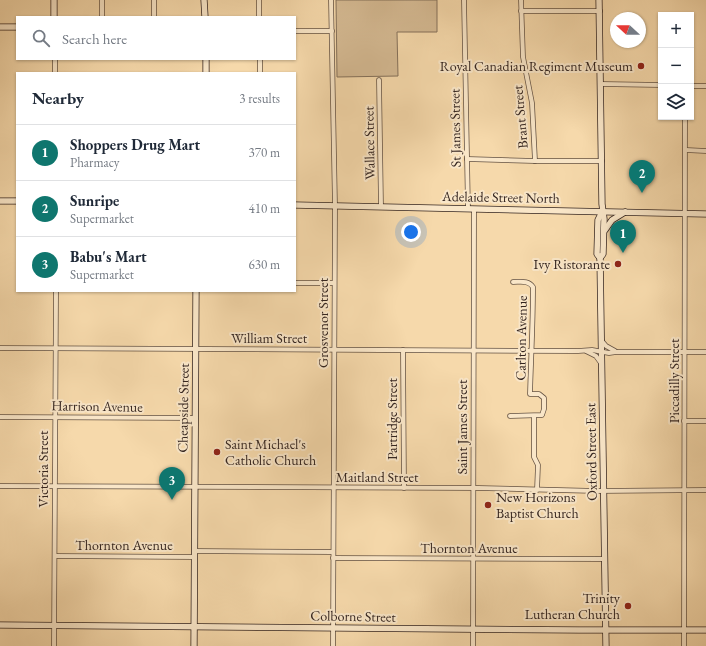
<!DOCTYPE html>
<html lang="en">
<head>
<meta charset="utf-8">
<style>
	body { margin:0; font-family:"EB Garamond",serif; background:#f2f2f3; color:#1f2937 }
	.controls { position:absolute; right:12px; top:12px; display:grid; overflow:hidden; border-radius:0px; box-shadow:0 1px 3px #0004 }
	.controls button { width:36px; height:36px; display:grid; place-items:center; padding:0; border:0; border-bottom:1px solid #e0e1e3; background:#fff; color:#1f2937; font:20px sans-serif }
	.compass { position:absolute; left:610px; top:12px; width:36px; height:36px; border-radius:50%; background:#fff; box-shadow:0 1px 3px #0004; rotate:291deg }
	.you { position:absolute; left:411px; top:232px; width:14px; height:14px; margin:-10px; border:3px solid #fff; border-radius:50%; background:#1a73e8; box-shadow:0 0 0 6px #1a73e833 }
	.badge { display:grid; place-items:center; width:26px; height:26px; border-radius:50%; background:#0f766e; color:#fff; font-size:13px; font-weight:700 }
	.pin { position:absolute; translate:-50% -33px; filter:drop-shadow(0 1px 2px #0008) }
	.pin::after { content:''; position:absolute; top:21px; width:14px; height:12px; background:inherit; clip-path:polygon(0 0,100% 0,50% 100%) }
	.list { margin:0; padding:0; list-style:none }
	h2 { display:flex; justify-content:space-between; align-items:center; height:52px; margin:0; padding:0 16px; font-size:17px }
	h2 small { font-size:13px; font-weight:400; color:#747a83 }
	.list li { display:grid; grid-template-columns:26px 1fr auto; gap:12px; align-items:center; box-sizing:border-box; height:56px; padding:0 16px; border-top:1px solid #e0e1e3 }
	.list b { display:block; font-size:15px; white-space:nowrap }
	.list p { margin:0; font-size:13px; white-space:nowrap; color:#747a83 }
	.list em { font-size:13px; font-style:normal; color:#747a83 }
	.icon { flex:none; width:22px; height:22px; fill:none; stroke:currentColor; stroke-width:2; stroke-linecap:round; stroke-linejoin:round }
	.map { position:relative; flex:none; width:706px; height:646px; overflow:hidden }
	.search { position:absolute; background:#fff; box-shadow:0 1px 3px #0004; left:16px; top:16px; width:280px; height:44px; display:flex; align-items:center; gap:10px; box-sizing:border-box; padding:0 14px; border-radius:0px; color:#747a83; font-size:15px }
	.panel { position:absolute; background:#fff; box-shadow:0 1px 3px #0004; left:16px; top:72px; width:280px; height:220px; border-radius:0px }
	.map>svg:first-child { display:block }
	.park { fill:#d5ba93; stroke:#84705a }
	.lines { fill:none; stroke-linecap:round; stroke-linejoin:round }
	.street-casing { stroke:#645243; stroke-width:5.5 }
	.secondary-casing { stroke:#342520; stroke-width:7 }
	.street { stroke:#f9e6c8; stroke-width:4 }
	.secondary { stroke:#f9e6c8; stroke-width:5.5 }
	.poi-dot { fill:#8f2418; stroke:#f9e6c8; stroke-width:1.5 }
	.labels { text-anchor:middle; stroke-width:4; stroke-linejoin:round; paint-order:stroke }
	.poi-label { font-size:14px; fill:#342520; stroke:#f9e6c8; text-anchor:end }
	.street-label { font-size:14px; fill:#342520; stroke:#f9e6c8 }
</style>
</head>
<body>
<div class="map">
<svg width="706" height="646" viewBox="0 0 706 646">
	<rect width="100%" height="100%" fill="#f6d9ab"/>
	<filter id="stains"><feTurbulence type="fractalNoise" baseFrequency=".005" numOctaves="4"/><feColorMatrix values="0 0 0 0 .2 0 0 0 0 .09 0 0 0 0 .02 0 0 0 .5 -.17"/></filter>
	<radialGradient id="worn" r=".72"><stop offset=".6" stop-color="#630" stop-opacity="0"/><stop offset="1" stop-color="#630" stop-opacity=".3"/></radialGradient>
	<polygon class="park" points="336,0 437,0 437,32 397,32 398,76 337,77"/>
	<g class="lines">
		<g class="street-casing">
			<g id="street">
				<polyline points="102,0 102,17"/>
				<polyline points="154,0 154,17"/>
				<polyline points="259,0 259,17"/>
				<polyline points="331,0 335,206 333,646"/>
				<polyline points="464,0 468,209"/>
				<polyline points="521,0 523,57 532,103 535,161"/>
				<polyline points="521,11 600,11"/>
				<polyline points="295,31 332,31"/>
				<polyline points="55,59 55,73"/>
				<polyline points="260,59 260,73"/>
				<polyline points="379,80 381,207"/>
				<polyline points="601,84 661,85"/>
				<polyline points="691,86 706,86"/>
				<polyline points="686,150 706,151"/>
				<polyline points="467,159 535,161 602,161"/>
				<polyline points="295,283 334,283"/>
				<polyline points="601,340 606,346 615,351"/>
				<polyline points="0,348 578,351 592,350 609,353 616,352 706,352"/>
				<polyline points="403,350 404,488"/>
				<polyline points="586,351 596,356 601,363"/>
				<path d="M510,416L542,415L544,409V398L539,394H530C531,358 533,323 533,287C528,280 521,282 513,282"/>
				<polyline points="534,416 534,457 538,465 537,490"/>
				<polyline points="0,417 194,418"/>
				<polyline points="684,421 706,421"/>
				<polyline points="0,486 478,488 596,491 706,490"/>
				<polyline points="194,551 333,552"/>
				<polyline points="55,556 194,557"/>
				<polyline points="333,558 605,559"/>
				<polyline points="54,646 56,291"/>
				<polyline points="473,646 474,209"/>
				<polyline points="684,646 685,117"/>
			</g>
		</g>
		<g class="secondary-casing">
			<g id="secondary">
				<polyline points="54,0 54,17"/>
				<polyline points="204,0 205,17"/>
				<polyline points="599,0 602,204 604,219 603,254 600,258"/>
				<polyline points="0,27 17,27"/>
				<polyline points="206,59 206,73"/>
				<polyline points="0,201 17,201"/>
				<polyline points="295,205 706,214"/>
				<polyline points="602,212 598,220 597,254 600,258 606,646"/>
				<polyline points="605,230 612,220 625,212"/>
				<polyline points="0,625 579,630 706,630"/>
				<polyline points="194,646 196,291"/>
			</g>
		</g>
		<use href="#street" class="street"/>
		<use href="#secondary" class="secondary"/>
	</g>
	<g class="poi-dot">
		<circle cx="641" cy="66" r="4"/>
		<circle cx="618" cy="264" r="4"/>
		<circle cx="217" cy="452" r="4"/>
		<circle cx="488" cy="505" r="4"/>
		<circle cx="628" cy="606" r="4"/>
	</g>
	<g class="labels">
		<g class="poi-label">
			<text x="633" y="71">Royal Canadian Regiment Museum</text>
			<text x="610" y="269">Ivy Ristorante</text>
			<text x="225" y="449" text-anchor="start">Saint Michael's<tspan x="225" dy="16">Catholic Church</tspan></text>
			<text x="496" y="502" text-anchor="start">New Horizons<tspan x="496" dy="16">Baptist Church</tspan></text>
			<text x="620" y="603">Trinity<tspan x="620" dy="16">Lutheran Church</tspan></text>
		</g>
		<g class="street-label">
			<text transform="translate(520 117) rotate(-95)" y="5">Brant Street</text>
			<text transform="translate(455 128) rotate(-91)" y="5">St James Street</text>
			<text transform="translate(369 143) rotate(-91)" y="5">Wallace Street</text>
			<text transform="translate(501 197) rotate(1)" y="5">Adelaide Street North</text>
			<text transform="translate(323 323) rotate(-90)" y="5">Grosvenor Street</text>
			<text x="269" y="343">William Street</text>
			<text transform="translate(521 338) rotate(-89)" y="5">Carlton Avenue</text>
			<text transform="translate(674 381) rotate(-90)" y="5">Piccadilly Street</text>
			<text transform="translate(97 406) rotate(1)" y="5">Harrison Avenue</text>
			<text transform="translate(183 408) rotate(-89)" y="5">Cheapside Street</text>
			<text transform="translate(392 419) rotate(-90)" y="5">Partridge Street</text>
			<text transform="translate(462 427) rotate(-90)" y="5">Saint James Street</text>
			<text transform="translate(591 452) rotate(-91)" y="5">Oxford Street East</text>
			<text transform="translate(43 469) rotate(-90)" y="5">Victoria Street</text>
			<text x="377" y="482">Maitland Street</text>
			<text x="124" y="550">Thornton Avenue</text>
			<text x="469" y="553">Thornton Avenue</text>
			<text transform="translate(353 616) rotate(1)" y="5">Colborne Street</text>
		</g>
	</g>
	<rect width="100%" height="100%" filter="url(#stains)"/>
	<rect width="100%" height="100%" fill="url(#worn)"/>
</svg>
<div class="controls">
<button>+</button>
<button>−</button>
<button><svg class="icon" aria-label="layers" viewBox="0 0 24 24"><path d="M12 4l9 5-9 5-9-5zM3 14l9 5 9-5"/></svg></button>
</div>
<svg class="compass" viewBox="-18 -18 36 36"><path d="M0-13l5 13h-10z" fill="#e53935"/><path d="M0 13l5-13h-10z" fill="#747a83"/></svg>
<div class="you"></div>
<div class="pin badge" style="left:623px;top:253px">1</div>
<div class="pin badge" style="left:642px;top:193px">2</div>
<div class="pin badge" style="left:172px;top:500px">3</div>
<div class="search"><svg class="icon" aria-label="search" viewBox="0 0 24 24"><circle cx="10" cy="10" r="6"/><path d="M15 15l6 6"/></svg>Search here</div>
<section class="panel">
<h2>Nearby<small>3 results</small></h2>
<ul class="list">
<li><span class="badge">1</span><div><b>Shoppers Drug Mart</b><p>Pharmacy</p></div><em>370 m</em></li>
<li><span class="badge">2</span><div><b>Sunripe</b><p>Supermarket</p></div><em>410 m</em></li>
<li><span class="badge">3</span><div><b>Babu's Mart</b><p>Supermarket</p></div><em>630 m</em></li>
</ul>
</section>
</div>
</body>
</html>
